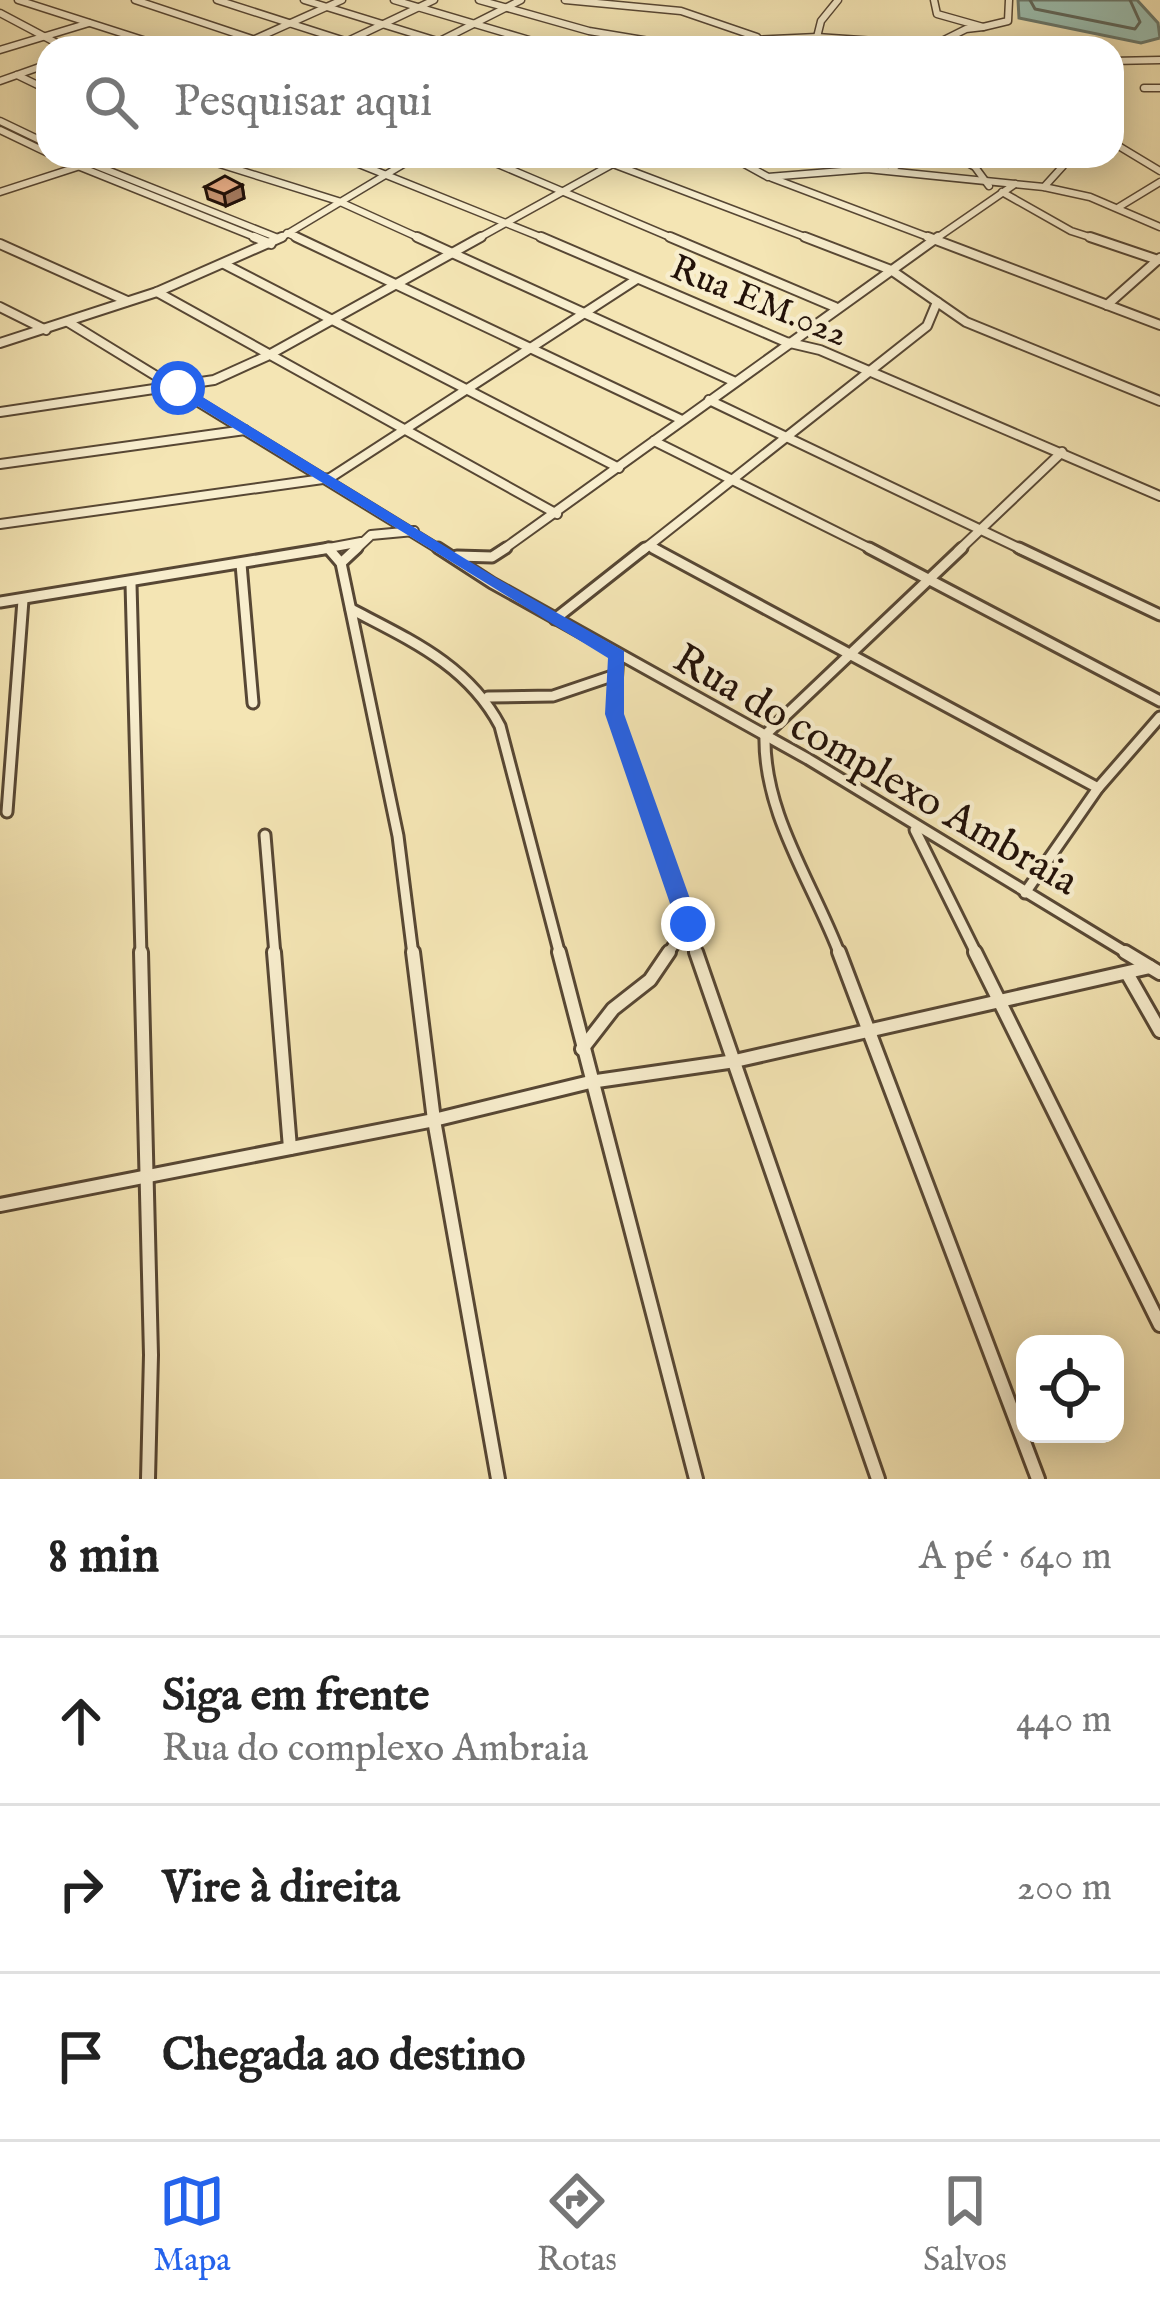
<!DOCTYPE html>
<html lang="pt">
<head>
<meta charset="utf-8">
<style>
	body { margin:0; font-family:"IM FELL English",serif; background:#f6f6f6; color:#222 }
	.controls { position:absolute; right:36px; bottom:36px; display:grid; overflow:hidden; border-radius:24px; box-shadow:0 6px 30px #0003 }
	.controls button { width:108px; height:108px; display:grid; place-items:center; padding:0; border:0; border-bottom:3px solid #e0e0e0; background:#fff; color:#222; font:60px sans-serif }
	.stop { position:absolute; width:36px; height:36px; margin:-27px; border:9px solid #2563eb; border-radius:50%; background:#fff }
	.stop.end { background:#2563eb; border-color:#fff; box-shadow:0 3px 12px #0008 }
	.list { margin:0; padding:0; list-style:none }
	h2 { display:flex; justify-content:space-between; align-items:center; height:156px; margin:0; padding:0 48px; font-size:51px }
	h2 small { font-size:39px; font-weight:400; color:#767676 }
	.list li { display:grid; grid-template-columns:78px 1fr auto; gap:36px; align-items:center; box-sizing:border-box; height:168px; padding:0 48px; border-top:3px solid #e0e0e0 }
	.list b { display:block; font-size:45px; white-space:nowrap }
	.list p { margin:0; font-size:39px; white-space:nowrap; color:#767676 }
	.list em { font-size:39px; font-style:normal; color:#767676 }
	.icon { flex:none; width:66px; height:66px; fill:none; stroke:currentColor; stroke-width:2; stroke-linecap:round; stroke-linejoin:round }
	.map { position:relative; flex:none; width:1160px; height:1479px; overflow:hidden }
	.search { position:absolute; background:#fff; box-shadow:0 6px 30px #0003; left:36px; right:36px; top:36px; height:132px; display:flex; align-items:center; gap:30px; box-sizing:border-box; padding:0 42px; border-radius:36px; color:#767676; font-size:45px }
	.sheet { height:660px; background:#fff }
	nav { display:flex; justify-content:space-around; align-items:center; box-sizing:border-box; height:168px; border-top:3px solid #e0e0e0; background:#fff; font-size:33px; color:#767676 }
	nav a { display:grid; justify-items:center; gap:6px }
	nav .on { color:#2563eb }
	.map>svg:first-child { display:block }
	.water { fill:#9cbfb0; stroke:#6c7a6d; stroke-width:3 }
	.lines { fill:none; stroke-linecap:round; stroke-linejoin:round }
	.shore { stroke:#60685c; stroke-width:3 }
	.minor-far3-casing { stroke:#574734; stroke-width:9 }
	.minor-far2-casing { stroke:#574734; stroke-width:12 }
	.minor-far1-casing { stroke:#574734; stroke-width:15 }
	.minor-casing { stroke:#574734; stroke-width:18 }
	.minor-far3 { stroke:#f8eece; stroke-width:6 }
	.minor-far2 { stroke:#f8eece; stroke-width:8 }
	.minor-far1 { stroke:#f8eece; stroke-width:9 }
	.minor { stroke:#f8eece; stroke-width:12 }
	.wall { fill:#c99674; stroke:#231209; stroke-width:3 }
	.shaded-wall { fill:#a47a5e; stroke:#231209; stroke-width:3 }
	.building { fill:#eaaf87; stroke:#231209; stroke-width:3 }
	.route { fill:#2563eb }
	.labels { text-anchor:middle; stroke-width:9; stroke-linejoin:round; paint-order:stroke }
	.far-street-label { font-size:36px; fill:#231209; stroke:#f8eece }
	.street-label { font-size:42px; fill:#231209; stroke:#f8eece }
</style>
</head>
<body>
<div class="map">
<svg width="1160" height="1479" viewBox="0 0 1160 1479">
	<rect width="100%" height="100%" fill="#f4e5b4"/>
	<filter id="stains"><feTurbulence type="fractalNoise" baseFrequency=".00167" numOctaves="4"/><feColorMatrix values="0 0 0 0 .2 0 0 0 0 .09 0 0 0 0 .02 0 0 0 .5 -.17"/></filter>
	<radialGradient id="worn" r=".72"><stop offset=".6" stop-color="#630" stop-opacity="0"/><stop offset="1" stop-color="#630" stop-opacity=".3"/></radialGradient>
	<polygon class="water" points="1018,0 1137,0 1158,23 1160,38 1141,43 1019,18"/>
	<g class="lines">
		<polyline class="shore" points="1030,0 1035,9 1135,29 1140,22 1130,0"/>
		<g class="minor-far3-casing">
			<g id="minor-far3">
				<polyline points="18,0 168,48"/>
				<polyline points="135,0 279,48"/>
				<polyline points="217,0 367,48"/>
				<polyline points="304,0 460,48"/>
				<polyline points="394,0 529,40 525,45 530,48"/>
				<polyline points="479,0 589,31 667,44 817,37 977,48"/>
				<polyline points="565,0 681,11 757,37"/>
				<polyline points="934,0 937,14 983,27 966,29 940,42"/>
				<polyline points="0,13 66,48"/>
				<polyline points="983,27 1008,21 1009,0"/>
				<polyline points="817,37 821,21 838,0"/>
				<polyline points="255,39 342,0"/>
				<polyline points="333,48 434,0"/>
				<polyline points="426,48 521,0"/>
				<polyline points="606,48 628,39"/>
				<polyline points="0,50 89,23"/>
				<polyline points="1112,61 1160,60"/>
				<polyline points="17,75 48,90"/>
				<polyline points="0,81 48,64"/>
				<polyline points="1144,88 1160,88"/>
				<polyline points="0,121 48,144"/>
				<polyline points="0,130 48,153"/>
				<polyline points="1112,142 1160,171"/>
				<polyline points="53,156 262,240"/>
				<polyline points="72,156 278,238"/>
				<polyline points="194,156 338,201 424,240"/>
				<polyline points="339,156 548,240"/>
				<polyline points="479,156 677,240"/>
				<polyline points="592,156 813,240"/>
				<polyline points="730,156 768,177 867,169 1044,187 1090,197 1160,227"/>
				<polyline points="956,156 975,167 989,186"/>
				<polyline points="892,169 910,156"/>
				<polyline points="772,178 936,240"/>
				<polyline points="1044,187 1063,166"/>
				<polyline points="0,192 111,156"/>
				<polyline points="1002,192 1071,231 1099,240"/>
				<polyline points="1119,207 1160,182"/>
				<polyline points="287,233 302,240"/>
				<polyline points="277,240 417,156"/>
				<polyline points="475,240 627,156"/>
				<polyline points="934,240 1015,184"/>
			</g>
		</g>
		<g class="minor-far2-casing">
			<g id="minor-far2">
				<polyline points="254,237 271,244"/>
				<polyline points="296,237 682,420"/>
				<polyline points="417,237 733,381"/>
				<polyline points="541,237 786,342 820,350 1160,496"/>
				<polyline points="670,237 835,307"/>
				<polyline points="805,237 891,270 966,322 1160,401"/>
				<polyline points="928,237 1160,325"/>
				<polyline points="1090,237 1158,260"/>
				<polyline points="0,244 127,301"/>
				<polyline points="224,264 619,468"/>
				<polyline points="157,292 557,514"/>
				<polyline points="1107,305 1160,258"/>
				<polyline points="0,307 46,330"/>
				<polyline points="68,322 442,551"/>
				<polyline points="0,343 157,292 282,237"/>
				<polyline points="709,400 1025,551"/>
				<polyline points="0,412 214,380 267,356 481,237"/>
				<polyline points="654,441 875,551"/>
				<polyline points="0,464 245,430"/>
				<polyline points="0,524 330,478 637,279"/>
				<polyline points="650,546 659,551"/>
				<polyline points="313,551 361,542"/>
				<polyline points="354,551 371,535 414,531"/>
				<polyline points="501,551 938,237"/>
				<polyline points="642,551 927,326 937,302"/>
				<polyline points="958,551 1062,452"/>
			</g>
		</g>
		<g class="minor-far1-casing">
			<g id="minor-far1">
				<polyline points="328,548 341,563 398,836 413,955"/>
				<polyline points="438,548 492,583 808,759 1130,955"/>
				<polyline points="653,548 1098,788"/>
				<polyline points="869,548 1160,701"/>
				<polyline points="1019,548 1160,615"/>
				<polyline points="457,556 492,557 506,548"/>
				<polyline points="341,563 357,548"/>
				<polyline points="241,564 253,703"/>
				<polyline points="131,584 141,955"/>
				<polyline points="0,602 330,548"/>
				<path d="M351,609C410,640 468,665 500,726L560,955"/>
				<polyline points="555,619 645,548"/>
				<polyline points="618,655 614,714 697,955"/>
				<polyline points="488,697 553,696 615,675"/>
				<polyline points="7,812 23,600"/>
				<polyline points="915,830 977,955"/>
				<polyline points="265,835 275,955"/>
				<polyline points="1025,893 1098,788 1160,717"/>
				<polyline points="667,955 688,924"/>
				<path d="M840,955C813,883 763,814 765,735L962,548"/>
			</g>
		</g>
		<g class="minor-casing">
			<g id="minor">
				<polyline points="141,952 151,1355 148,1479"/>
				<polyline points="274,952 290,1148"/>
				<polyline points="413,952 434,1120 498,1479"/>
				<polyline points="559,952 696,1479"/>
				<polyline points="696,952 878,1479"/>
				<polyline points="839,952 1038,1479"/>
				<polyline points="975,952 1160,1325"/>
				<polyline points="1125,952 1160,973"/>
				<polyline points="1128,975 1160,1031"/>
				<polyline points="582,1049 613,1009 650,980 669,952"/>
				<polyline points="0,1205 434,1120 590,1082 735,1061 1150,967"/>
			</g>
		</g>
		<use href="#minor-far3" class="minor-far3"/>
		<use href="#minor-far2" class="minor-far2"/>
		<use href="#minor-far1" class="minor-far1"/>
		<use href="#minor" class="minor"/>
	</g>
	<polygon class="wall" points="242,185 244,198 226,206 208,199 205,187"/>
	<polygon class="shaded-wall" points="242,185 244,198 226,206 224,194"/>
	<polygon class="building" points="225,176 242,185 224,194 205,187"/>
	<polygon class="route" points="173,385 183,385 498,579 624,651 624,714 699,924 695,930 680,930 677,924 605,714 608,658 173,391"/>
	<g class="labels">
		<g class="far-street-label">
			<text transform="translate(760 299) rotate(22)" y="13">Rua EM.022</text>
		</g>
		<g class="street-label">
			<text transform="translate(877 768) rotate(30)" y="15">Rua do complexo Ambraia</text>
		</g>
	</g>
	<rect width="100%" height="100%" filter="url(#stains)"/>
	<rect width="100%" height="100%" fill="url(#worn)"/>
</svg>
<div class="controls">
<button><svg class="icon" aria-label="locate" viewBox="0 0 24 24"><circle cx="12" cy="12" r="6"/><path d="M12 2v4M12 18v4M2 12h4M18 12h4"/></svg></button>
</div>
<div class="stop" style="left:178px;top:388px"></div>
<div class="stop end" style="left:688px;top:924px"></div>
<div class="search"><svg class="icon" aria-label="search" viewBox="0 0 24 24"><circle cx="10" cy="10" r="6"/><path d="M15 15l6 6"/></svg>Pesquisar aqui</div>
</div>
<section class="sheet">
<h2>8 min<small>A pé · 640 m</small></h2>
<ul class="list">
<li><svg class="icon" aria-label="ahead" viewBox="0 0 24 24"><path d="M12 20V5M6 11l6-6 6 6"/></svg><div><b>Siga em frente</b><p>Rua do complexo Ambraia</p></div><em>440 m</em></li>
<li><svg class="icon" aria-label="right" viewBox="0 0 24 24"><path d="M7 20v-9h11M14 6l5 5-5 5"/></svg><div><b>Vire à direita</b></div><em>200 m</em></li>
<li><svg class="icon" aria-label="arrive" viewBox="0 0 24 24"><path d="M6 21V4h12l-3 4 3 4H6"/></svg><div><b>Chegada ao destino</b></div></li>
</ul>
</section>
<nav>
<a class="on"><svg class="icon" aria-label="map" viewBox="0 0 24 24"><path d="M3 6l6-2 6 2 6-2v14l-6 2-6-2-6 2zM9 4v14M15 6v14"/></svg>Mapa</a>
<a><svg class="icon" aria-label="directions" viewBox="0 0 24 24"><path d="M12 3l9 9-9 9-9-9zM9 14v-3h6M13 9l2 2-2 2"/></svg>Rotas</a>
<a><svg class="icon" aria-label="saved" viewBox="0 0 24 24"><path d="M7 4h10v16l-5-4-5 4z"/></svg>Salvos</a>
</nav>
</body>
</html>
